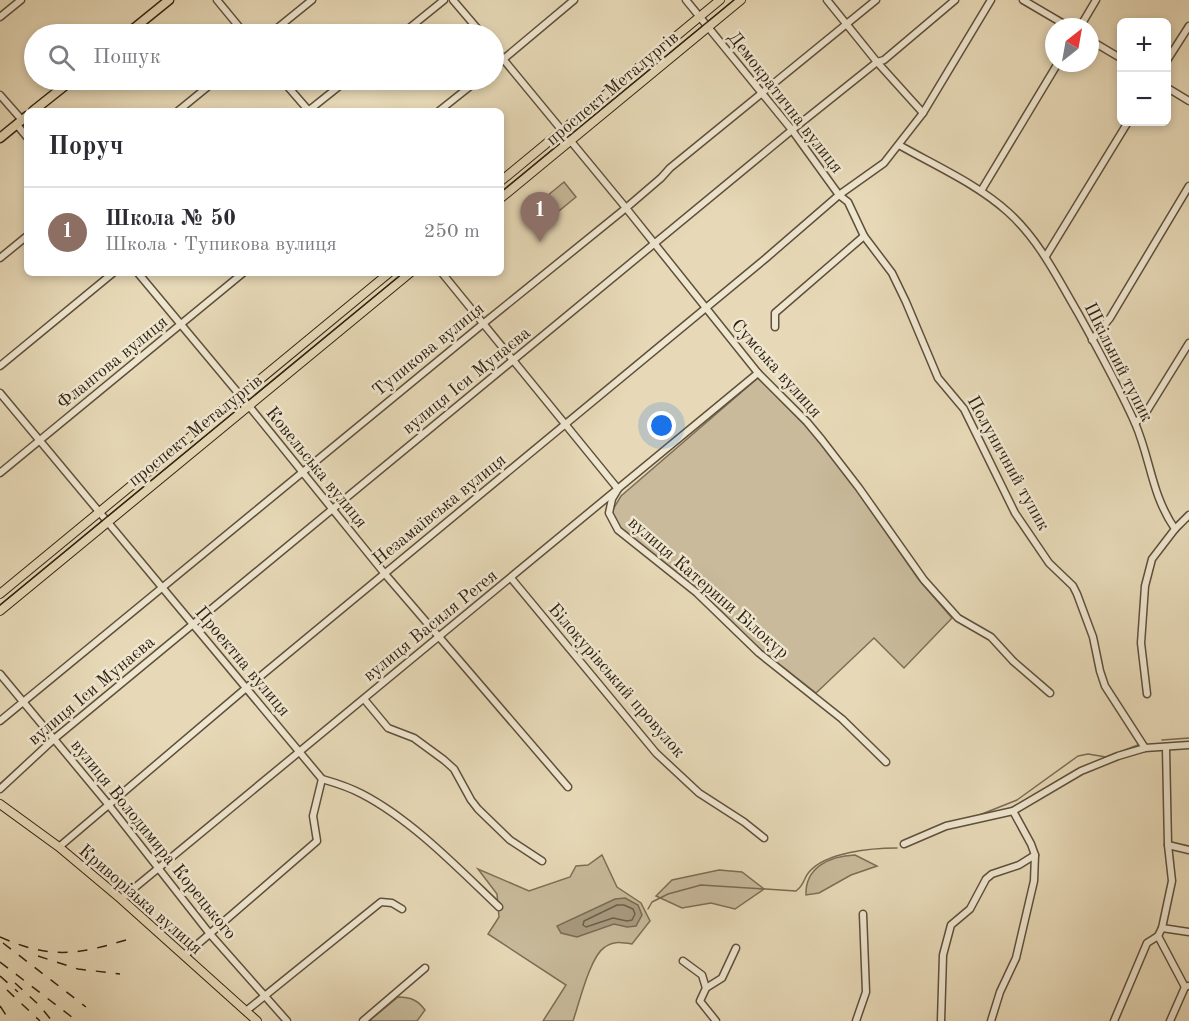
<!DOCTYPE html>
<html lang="uk">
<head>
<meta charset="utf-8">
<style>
	body { margin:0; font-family:"Old Standard TT",serif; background:#f2f2f3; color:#2b2b33 }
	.controls { position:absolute; right:18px; top:18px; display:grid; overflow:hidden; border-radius:9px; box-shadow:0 3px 9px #0003 }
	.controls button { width:54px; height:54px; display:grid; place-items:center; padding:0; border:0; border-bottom:2px solid #e1e1e2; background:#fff; color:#2b2b33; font:30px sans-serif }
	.compass { position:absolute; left:1045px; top:18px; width:54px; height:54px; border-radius:50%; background:#fff; box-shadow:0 3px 9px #0003; rotate:31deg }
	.you { position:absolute; left:662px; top:426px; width:21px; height:21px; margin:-15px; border:4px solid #fff; border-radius:50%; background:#1a73e8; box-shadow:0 0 0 9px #1a73e833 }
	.badge { display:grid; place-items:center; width:39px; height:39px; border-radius:50%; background:#ea580c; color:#fff; font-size:20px; font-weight:700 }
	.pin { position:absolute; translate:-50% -50px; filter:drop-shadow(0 2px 3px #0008) }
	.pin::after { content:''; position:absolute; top:32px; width:21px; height:18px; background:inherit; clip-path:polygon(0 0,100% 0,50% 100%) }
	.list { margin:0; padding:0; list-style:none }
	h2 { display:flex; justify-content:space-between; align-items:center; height:78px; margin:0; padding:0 24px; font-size:26px }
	h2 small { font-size:20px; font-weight:400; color:#7c7c81 }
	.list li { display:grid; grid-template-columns:39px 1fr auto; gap:18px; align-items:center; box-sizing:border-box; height:90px; padding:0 24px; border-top:2px solid #e1e1e2 }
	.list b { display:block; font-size:22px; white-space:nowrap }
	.list p { margin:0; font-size:20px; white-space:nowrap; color:#7c7c81 }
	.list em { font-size:20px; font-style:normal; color:#7c7c81 }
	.icon { flex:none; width:33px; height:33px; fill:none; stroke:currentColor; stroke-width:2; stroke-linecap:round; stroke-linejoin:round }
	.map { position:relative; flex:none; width:1189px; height:1021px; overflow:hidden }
	.search { position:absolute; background:#fff; box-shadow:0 3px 9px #0003; left:24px; top:24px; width:480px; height:66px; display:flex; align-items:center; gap:15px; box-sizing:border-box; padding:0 21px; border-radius:33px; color:#7c7c81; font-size:22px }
	.panel { position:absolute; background:#fff; box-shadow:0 3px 9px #0003; left:24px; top:108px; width:480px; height:168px; border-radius:9px }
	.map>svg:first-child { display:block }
	.green { fill:#c8ba9b; stroke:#7c6e56; stroke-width:1.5 }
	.water { fill:#a99b7f; stroke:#796b53; stroke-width:1.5 }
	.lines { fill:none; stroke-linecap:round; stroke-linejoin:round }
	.shore { stroke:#6c5f48; stroke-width:1.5 }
	.stream { stroke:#796b53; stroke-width:1.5 }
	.minor-casing { stroke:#5e503b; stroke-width:9 }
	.major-casing { stroke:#302312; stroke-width:10 }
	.highway-casing { stroke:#302312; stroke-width:11 }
	.minor { stroke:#efe6d0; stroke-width:6 }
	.major { stroke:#e7d9b7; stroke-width:8 }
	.highway { stroke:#e7d9b7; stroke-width:8 }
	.tram { stroke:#302312; stroke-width:1.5 }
	.rail { stroke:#302312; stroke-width:1.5; stroke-dasharray:10 10; stroke-linecap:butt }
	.labels { text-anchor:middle; stroke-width:5; stroke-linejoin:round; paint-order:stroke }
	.street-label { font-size:18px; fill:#302312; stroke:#efe6d0 }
</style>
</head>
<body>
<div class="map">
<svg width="1189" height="1021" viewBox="0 0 1189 1021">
	<rect width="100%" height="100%" fill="#e7d9b7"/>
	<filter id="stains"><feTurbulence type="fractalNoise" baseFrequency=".00333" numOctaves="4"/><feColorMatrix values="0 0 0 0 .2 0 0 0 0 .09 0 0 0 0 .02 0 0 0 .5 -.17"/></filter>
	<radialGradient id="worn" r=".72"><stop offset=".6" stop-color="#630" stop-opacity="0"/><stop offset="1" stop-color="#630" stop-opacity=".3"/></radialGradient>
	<g class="green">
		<polygon points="564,182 576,197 548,220 536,205"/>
		<polygon points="759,377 806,423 853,485 919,580 952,618 904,668 874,638 816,693 755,645 617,525 612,511 621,496"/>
		<path d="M602,855L617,887L641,903L650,921L632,944C621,942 614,941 605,947C590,956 579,1004 573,1021H543L566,985L488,934L499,917L497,894L478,869L529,891L570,877L576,866L588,865Z"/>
		<path d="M855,855L877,866L851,875L819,893L806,895C805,867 830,856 855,855Z"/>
		<polygon points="719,870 742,872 764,889 735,909 711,903 682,908 656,896 672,880"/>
		<path d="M398,997C410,997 418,1000 425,1010L417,1021H369Z"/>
	</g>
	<polygon class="water" points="625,898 638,905 642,915 636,926 627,927 614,924 577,937 561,933 557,926 615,899"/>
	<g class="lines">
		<polygon class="shore" points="617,905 624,905 633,909 635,914 632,920 627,921 613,918 586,927 583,925 584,921"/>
		<g class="stream">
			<polyline points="1162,740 1189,738"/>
			<polyline points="977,816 1017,800 1078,756 1088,754 1106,757 1138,745"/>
			<path d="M648,909L652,902L668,894L701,885L796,891C805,884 803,879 809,872C826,852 872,848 897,848"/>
		</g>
		<g class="minor-casing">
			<g id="minor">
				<polyline points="217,0 245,34"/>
				<polyline points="453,0 482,34"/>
				<polyline points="686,0 792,130 839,195 848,202 864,236 892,273 906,302 938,378 964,409 1015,513 1049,563 1073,586 1077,594 1093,637 1100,671 1105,686 1145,748"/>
				<polyline points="827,0 877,62 923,113"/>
				<polyline points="1023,0 1069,27"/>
				<polyline points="0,17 21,0"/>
				<polyline points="1080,27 1096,0"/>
				<polyline points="270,34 312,0"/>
				<polyline points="402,34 444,0"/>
				<polyline points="1090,40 1122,59"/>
				<polyline points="494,48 626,208 758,373 807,422 822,440 859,488 924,580 958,618 991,637 1013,661 1050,693"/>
				<polyline points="1166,62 1189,26"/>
				<polyline points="494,67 574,0"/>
				<polyline points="282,80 309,111"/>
				<polyline points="1166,87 1189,101"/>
				<polyline points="0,95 22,120"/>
				<polyline points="178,111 216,80"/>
				<polyline points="308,111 347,80"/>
				<polyline points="439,111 478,80"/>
				<polyline points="17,125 27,137"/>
				<path d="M899,145C936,166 977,184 1008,212C1039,240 1057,277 1078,313C1098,349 1118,385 1135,423C1151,460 1151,494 1175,529L1152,559L1145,586L1141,643L1147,694"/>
				<polyline points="981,191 1058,63"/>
				<polyline points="1046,256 1128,122"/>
				<polyline points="0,258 27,236"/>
				<polyline points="138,273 249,406 385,574 568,787"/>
				<polyline points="442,273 618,489 612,499 609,513 618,530 697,593 759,653 842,719 886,762"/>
				<polyline points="775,327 775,313 864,236"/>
				<polyline points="1092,340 1110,318 1189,186"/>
				<polyline points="0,366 113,273"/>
				<path d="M0,393L322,779C336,783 349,787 362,794C412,820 458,868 499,907"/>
				<polyline points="1135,423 1145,414 1189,343"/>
				<polyline points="0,473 243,273"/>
				<polyline points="1175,529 1189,515"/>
				<polyline points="511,578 656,753 699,793 744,822 764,838"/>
				<polyline points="0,674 108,804 210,934 287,1021"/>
				<polyline points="364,699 388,728 414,738 444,760 454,769 471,800 478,809 510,840 542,861"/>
				<polyline points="0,721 484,323 626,208 661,178 670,168 876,0"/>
				<polyline points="0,789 54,739 192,625 792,130 877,62 884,60 955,0"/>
				<polyline points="904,844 946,826 1013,811 1081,771 1118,756 1145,748 1189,745"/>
				<polyline points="1168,845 1189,850"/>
				<polyline points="59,847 245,689 765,259 839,195 884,163 923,113 991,0"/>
				<polyline points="121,899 758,373"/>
				<polyline points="1162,928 1172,881 1168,845 1166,748"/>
				<polyline points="1158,936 1185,987"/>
				<polyline points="184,956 317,841 313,816 322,779"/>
				<polyline points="683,961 702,975 706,988 700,1001 716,1021"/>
				<polyline points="706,988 722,978 736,948"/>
				<polyline points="246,1011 381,902 392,903 402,909"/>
				<polyline points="363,1021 425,968"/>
				<polyline points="856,1021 866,992 863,914"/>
				<polyline points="941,1021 943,955 951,925 970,909 986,879 992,874 1019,865 1035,855"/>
				<polyline points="991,1021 1000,992 1016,958 1034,881 1035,855 1031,844 1013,811"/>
				<polyline points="1114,1021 1147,943 1158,936 1162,928 1189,932"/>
				<polyline points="1170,1021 1185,987 1188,986"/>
			</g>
		</g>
		<g class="major-casing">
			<g id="major">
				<polyline points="501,181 720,0"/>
				<polyline points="501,198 741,0"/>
				<polyline points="0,594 389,273"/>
				<polyline points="0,611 410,273"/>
				<polyline points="0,804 59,847 121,899 257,1021"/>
			</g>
		</g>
		<g class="highway-casing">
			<g id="highway">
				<polyline points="127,34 169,0"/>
				<polyline points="33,111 72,80"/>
				<polyline points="0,138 27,116"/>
			</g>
		</g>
		<use href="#minor" class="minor"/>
		<use href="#major" class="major"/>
		<use href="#highway" class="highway"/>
		<g class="tram">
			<polyline points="501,192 734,0"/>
			<polyline points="0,605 403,273"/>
		</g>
		<g class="rail">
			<path d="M0,937C50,959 76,955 126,940"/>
			<polyline points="3,943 86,1007"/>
			<polyline points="38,956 78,969 120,974"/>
			<polyline points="0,962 77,1021"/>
			<polyline points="0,976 18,992"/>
			<polyline points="15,983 40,1006 52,1021"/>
			<polyline points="7,990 40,1021"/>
			<polyline points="0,1006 10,1021"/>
		</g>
	</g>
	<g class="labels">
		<g class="street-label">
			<text transform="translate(612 88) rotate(-40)" y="6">проспект Металургів</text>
			<text transform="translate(786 102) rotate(52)" y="6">Демократична вулиця</text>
			<text transform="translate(428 349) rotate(-39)" y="6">Тупикова вулиця</text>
			<text transform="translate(112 362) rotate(-39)" y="6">Флангова вулиця</text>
			<text transform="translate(1119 362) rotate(63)" y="6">Шкільний тупик</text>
			<text transform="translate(777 368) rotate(48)" y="6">Сумська вулиця</text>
			<text transform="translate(466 380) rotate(-39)" y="6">вулиця Іси Мунаєва</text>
			<text transform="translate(195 430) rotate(-39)" y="6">проспект Металургів</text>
			<text transform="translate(1009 463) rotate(61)" y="6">Полуничний тупик</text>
			<text transform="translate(317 467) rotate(51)" y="6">Ковельська вулиця</text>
			<text transform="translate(439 509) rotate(-39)" y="6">Незамаївська вулиця</text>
			<text transform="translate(709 587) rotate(41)" y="6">вулиця Катерини Білокур</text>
			<text transform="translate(430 625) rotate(-39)" y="6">вулиця Василя Регея</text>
			<text transform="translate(243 661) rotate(50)" y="6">Проектна вулиця</text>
			<text transform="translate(617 680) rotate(49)" y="6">Білокурівський провулок</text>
			<text transform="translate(91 690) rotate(-40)" y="6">вулиця Іси Мунаєва</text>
			<text transform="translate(154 839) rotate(51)" y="6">вулиця Володимира Корецького</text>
			<text transform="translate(141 899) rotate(41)" y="6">Криворізька вулиця</text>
		</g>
	</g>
	<rect width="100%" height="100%" filter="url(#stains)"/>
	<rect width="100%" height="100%" fill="url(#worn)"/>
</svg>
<div class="controls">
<button>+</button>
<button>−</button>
</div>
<svg class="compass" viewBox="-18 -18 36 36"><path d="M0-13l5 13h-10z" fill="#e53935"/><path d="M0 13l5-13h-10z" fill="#7c7c81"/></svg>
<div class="you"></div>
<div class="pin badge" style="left:540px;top:242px;background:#8d6e63">1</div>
<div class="search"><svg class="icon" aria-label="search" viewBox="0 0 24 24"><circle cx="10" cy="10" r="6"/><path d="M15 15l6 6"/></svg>Пошук</div>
<section class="panel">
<h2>Поруч<small></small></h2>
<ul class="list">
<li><span class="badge" style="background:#8d6e63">1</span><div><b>Школа № 50</b><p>Школа · Тупикова вулиця</p></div><em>250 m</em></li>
</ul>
</section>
</div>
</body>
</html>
